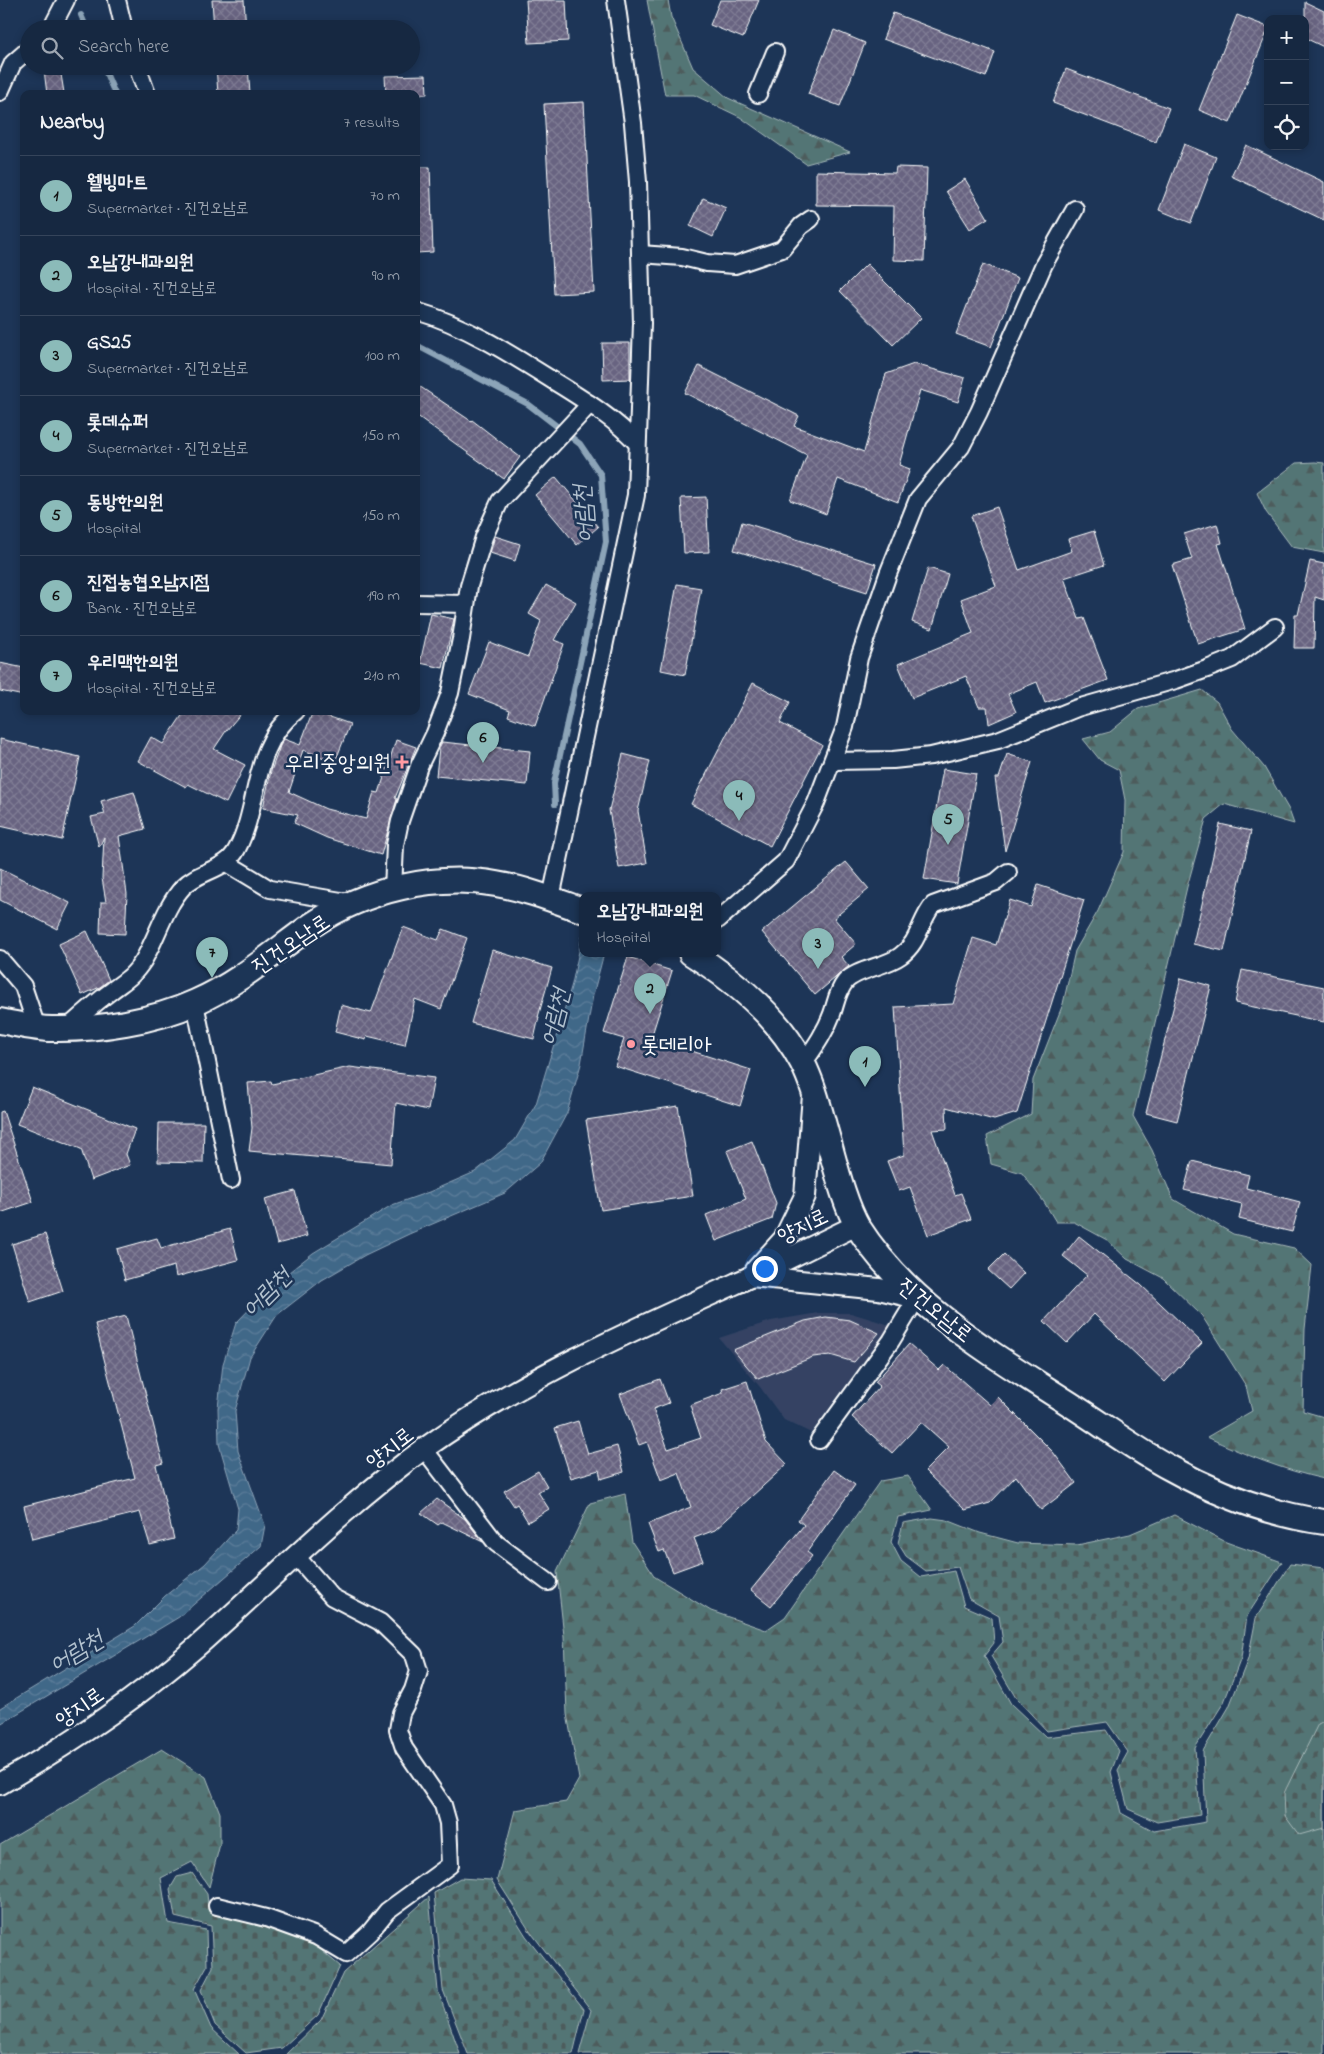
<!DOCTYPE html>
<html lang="en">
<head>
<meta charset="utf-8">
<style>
	body { margin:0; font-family:"Indie Flower","Poor Story",sans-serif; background:#23344c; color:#f1f3f6 }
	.controls { position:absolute; right:15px; top:15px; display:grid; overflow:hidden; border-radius:10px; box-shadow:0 2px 8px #0003 }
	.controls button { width:45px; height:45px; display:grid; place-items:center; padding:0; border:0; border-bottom:1px solid #35445a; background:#162841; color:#f1f3f6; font:25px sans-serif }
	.you { position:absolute; left:764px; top:1268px; width:18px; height:18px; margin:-12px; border:4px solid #fff; border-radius:50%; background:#1a73e8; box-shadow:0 0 0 8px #1a73e833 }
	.badge { display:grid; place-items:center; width:32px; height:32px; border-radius:50%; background:#8bbbb9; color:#111; font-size:16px; font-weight:700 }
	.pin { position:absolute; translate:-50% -41px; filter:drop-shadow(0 1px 2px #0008) }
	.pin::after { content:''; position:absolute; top:26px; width:18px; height:15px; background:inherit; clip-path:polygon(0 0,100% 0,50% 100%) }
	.popup { position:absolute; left:579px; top:892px; width:142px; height:65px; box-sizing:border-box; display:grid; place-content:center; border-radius:10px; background:#162841; filter:drop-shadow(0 1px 4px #0005); font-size:16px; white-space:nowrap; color:#9ea6b1 }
	.popup b { font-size:19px; color:#f1f3f6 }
	.popup::after { content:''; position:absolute; left:50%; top:100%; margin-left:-10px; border:10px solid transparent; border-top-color:#162841 }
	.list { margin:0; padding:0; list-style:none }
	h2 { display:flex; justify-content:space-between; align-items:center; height:65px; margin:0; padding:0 20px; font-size:21px }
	h2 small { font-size:16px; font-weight:400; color:#9ea6b1 }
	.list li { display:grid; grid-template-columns:32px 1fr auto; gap:15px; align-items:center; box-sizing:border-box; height:80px; padding:0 20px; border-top:1px solid #35445a }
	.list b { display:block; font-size:19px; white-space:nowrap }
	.list p { margin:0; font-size:16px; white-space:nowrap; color:#9ea6b1 }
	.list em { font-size:16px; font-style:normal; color:#9ea6b1 }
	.icon { flex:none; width:28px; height:28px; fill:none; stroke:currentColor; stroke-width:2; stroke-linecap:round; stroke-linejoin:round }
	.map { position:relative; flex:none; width:1324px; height:2054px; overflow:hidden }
	.search { position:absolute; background:#162841; box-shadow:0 2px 8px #0003; left:20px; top:20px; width:400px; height:55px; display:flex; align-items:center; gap:12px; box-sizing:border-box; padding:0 18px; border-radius:28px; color:#9ea6b1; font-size:19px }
	.panel { position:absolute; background:#162841; box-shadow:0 2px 8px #0003; left:20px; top:90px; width:400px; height:625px; border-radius:10px }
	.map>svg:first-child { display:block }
	.built { fill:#344364 }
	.forest { fill:url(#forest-firs); stroke:#a8baba }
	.cemetery { fill:url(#cemetery-stones); stroke:#a8baba }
	.water { fill:url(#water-waves); stroke:#8ca4b8 }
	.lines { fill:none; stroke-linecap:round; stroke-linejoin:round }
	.stream { stroke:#8ca4b8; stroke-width:6 }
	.building { fill:url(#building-cross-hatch); stroke:#fff }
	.minor-casing { stroke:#fff; stroke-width:20 }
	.tertiary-casing { stroke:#fff; stroke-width:24 }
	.secondary-casing { stroke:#fff; stroke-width:28 }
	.minor { stroke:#1d3557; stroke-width:16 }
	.tertiary { stroke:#1d3557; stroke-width:20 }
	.secondary { stroke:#1d3557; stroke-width:24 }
	.poi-dot { fill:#ff9aa2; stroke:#1d3557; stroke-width:2 }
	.labels { text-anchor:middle; stroke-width:5; stroke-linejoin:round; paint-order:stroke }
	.poi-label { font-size:22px; fill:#fff; stroke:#1d3557; text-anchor:end }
	.street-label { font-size:22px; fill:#fff; stroke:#1d3557 }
	.water-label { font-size:24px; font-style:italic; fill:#b3c2cf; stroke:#1d3557 }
</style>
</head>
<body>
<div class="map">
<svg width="1324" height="2054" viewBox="0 0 1324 2054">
	<defs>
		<pattern id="forest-firs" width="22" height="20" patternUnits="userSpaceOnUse" patternTransform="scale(1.25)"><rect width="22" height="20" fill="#527474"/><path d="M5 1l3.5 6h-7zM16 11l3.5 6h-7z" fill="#4e5c5c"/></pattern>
		<pattern id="cemetery-stones" width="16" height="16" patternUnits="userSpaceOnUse" patternTransform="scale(1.25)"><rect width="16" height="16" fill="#527474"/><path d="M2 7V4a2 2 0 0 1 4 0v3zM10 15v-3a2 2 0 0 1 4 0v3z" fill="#4e5c5c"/></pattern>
		<pattern id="water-waves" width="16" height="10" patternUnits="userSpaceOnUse" patternTransform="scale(1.25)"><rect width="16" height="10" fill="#406788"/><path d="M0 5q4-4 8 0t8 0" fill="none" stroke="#5d7e9a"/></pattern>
		<pattern id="building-cross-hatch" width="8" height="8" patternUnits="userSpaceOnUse" patternTransform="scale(1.25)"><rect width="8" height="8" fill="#686481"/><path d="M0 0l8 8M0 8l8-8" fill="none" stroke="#7f7b94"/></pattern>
	</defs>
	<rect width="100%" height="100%" fill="#1d3557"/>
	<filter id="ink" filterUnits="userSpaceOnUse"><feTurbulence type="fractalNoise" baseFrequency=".02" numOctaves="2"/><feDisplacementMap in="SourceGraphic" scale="10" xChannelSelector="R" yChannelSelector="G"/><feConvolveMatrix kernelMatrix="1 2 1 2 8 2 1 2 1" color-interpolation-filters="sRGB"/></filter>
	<g filter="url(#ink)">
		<polygon class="built" points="818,1313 851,1313 890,1325 811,1433 784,1420 760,1387 719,1338 771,1321"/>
		<g class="forest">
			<polygon points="647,0 668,0 671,17 693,68 728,98 850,152 806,164 740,117 694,95 665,95"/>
			<polygon points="1315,462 1324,463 1324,553 1292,547 1266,512 1257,493 1296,463"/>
			<path d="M1202,690L1217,702L1232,729L1264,767L1289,810L1294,824L1224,804L1206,819L1187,887L1133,1116L1152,1150L1173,1199L1233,1234L1294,1248L1312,1265L1305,1329L1303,1411L1324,1417V1479C1283,1470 1245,1455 1207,1437L1252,1411L1246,1386L1202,1316L1163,1278L1127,1259L1107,1240L1074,1222H1056L1044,1202L1022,1173L991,1164L987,1136L1031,1114L1033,1080L1063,1004L1075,951L1098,911L1124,852L1125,800L1119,770L1100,760L1083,739L1110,732L1138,709Z"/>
			<polygon points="908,1476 932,1510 898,1517 891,1542 901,1561 921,1577 954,1571 964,1606 992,1618 994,1643 984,1656 1011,1704 1046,1737 1106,1730 1119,1751 1111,1772 1121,1813 1154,1831 1206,1822 1203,1751 1229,1707 1248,1659 1256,1618 1290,1564 1324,1568 1324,2054 579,2054 591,2010 529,1930 497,1880 515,1810 566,1802 579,1779 567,1714 564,1636 557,1572 590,1503 625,1494 632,1542 655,1577 711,1611 766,1630 785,1617 880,1481"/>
			<polygon points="162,1749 206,1777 220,1813 220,1844 209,1887 192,1862 161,1878 168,1923 206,1930 207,1966 194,1989 211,2028 239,2054 0,2054 0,1845"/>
			<polygon points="429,1897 438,1991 460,2054 286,2054 321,2020 343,1973"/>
		</g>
		<g class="cemetery">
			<polygon points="1174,1515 1226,1542 1282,1562 1247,1616 1241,1658 1224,1702 1195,1748 1200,1815 1157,1822 1128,1809 1118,1770 1128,1752 1107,1722 1047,1731 1016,1698 991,1656 1003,1642 999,1616 969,1599 958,1567 926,1571 906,1556 898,1543 903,1523 932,1518 947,1520 980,1533 1018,1543 1077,1545 1130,1534"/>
			<polygon points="1324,1721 1324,1828 1299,1835 1285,1816 1284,1793 1318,1724"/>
			<polygon points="192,1873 207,1894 209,1912 278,1931 316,1946 340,1966 318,2015 282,2048 246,2053 215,2025 201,1990 213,1967 211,1926 175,1917 170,1889 177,1877"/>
			<polygon points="460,1878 491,1880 526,1936 584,2009 573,2054 468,2054 443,1990 434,1893"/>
		</g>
		<polygon class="water" points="582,937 582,953 604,953 593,995 581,1064 567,1113 540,1163 505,1193 409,1234 365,1255 322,1280 277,1315 250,1357 235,1411 238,1451 265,1525 261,1546 179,1617 0,1724 0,1708 135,1626 165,1596 205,1564 236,1530 238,1509 219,1444 218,1408 223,1364 236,1323 274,1284 313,1253 392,1205 429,1192 475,1172 515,1140 536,1104 572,984"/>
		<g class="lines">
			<g class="stream">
				<polyline points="81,15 87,29"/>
				<polyline points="103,66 115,94"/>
				<polyline points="416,345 528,404 580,444 601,475 606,542 554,783 555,804"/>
			</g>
		</g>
		<g class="building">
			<polygon points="212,0 244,0 246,29 214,29"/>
			<polygon points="526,0 566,0 568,41 529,43"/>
			<polygon points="720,0 759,0 743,38 710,25"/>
			<polygon points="1305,2 1324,11 1324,47 1305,38"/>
			<polygon points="893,13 995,52 986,77 883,39"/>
			<polygon points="1237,15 1268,27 1268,30 1230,123 1199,110"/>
			<polygon points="834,30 865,43 840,106 808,94"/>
			<polygon points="216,66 248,66 250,94 218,94"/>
			<polygon points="60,68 64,93 47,94 44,70"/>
			<polygon points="1066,69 1169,108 1156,142 1053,103"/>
			<polygon points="426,75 427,94 386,94 385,76"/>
			<polygon points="584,102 594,292 554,294 544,104"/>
			<polygon points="1184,144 1216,157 1191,223 1159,210"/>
			<polygon points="1246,145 1324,182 1324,220 1231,176"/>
			<polygon points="416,167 430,167 433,252 416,253"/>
			<polygon points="896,167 927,168 924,261 893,260 894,206 816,205 816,171 895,173"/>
			<polygon points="965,179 988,218 970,229 946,191"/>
			<polygon points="703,198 726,208 713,237 690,226"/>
			<polygon points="867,264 921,318 893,345 840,291"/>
			<polygon points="983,264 1018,278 991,347 956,334"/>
			<polygon points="602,343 630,343 630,379 603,380"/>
			<polygon points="914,364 965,378 958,402 920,390 899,465 910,469 898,502 838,479 826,514 790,500 807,455 685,393 699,366 799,416 794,426 864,452 886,374"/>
			<polygon points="416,384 471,421 472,420 520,457 504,479 416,415"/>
			<polygon points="556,477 598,527 577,545 535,495"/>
			<polygon points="706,497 709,552 684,553 681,498"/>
			<polygon points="997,507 1019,570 1072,551 1068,539 1094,531 1104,565 1064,578 1079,619 1084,618 1108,680 1045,703 1037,682 1008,694 1016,712 989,724 987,707 979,707 966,676 912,698 898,664 973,633 961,599 996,586 971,516"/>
			<polygon points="742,522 876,564 867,592 734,550"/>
			<polygon points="1217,524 1222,543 1218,544 1245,629 1198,644 1172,565 1192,559 1184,534"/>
			<polygon points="495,536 520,544 515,561 490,553"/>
			<polygon points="1310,561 1324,564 1324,600 1315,597 1314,648 1294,648 1295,615 1298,615"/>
			<polygon points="928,568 948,574 932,629 912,622"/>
			<polygon points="677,584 701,588 685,675 661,670"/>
			<polygon points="546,585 576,602 554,640 564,644 535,726 508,716 510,710 469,694 489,642 528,657 541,621 529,614"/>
			<polygon points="431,614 454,619 443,668 420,663"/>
			<polygon points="0,663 24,668 24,696 0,691"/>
			<polygon points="753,683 790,702 780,723 822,745 770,846 691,804"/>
			<polygon points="185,711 243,711 226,731 214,749 245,765 226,803 188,784 186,787 138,761 151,737 163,744"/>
			<polygon points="313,711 350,724 335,762 303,750 289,792 326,809 366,819 374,792 379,793 396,740 416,747 395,798 397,799 381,855 327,838 294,823 298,815 263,808 271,771 280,746 284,739 300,745"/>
			<polygon points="0,739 80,757 62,840 0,826"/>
			<polygon points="442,742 530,751 527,785 436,776 439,748"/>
			<polygon points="623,754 650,761 638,811 647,863 619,868 609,810"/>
			<polygon points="1007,754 1032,762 1005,851 995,778 999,778"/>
			<polygon points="943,769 976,774 957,884 924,879"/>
			<polygon points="134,792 145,829 119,836 127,894 125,934 100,933 101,902 106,902 102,878 104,837 99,847 91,817 105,814 101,801"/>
			<polygon points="1220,824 1251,831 1224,951 1193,944"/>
			<polygon points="846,862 869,889 834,918 856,944 841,957 849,966 815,995 762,932"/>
			<polygon points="0,868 70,903 57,929 0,900"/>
			<polygon points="1038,885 1084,900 1017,1113 994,1120 946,1107 947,1129 932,1130 955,1195 961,1193 971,1219 928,1235 910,1187 899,1191 887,1161 904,1155 895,1007 953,1004 973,938 996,945 1010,900 1031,907"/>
			<polygon points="403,927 438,940 443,929 467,938 441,1009 415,999 405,1045 367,1036 366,1040 335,1032 341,1005 371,1013"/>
			<polygon points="87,931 109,980 100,987 82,995 59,944"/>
			<polygon points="492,950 552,968 538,1017 539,1017 534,1039 471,1023"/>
			<polygon points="628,957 672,971 651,1038 751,1070 740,1106 615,1066 624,1039 604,1033"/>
			<polygon points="1242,970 1324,987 1324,1022 1235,1003"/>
			<polygon points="1181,978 1211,986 1177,1121 1146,1113"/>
			<polygon points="350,1067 434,1078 428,1110 396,1103 391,1164 249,1151 252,1128 248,1083 271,1081 272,1084"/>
			<polygon points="32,1087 135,1129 126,1154 130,1165 91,1180 81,1149 17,1124"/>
			<polygon points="678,1106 693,1196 601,1210 586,1120"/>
			<polygon points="3,1111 33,1202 0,1213 0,1112"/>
			<polygon points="159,1123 204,1123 203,1163 158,1162"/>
			<polygon points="752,1141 776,1203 772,1219 716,1241 706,1215 746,1199 727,1151"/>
			<polygon points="1192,1161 1249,1175 1246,1188 1300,1202 1292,1232 1239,1219 1242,1204 1184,1190"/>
			<polygon points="295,1191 307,1236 277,1244 265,1199"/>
			<polygon points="230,1229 238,1260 176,1277 174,1266 125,1280 117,1249 157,1238 161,1248"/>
			<polygon points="45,1234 63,1291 30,1302 12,1244"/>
			<polygon points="1079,1236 1141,1285 1202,1343 1165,1382 1094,1314 1067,1343 1044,1321 1087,1275 1063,1256"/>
			<polygon points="1004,1254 1024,1273 1009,1289 988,1270"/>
			<polygon points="126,1316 163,1463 156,1465 174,1539 150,1545 140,1512 32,1539 24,1506 135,1478 95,1324"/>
			<polygon points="826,1317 850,1320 879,1333 854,1362 830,1355 813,1357 758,1379 733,1350 805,1321"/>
			<polygon points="909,1344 939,1370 944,1365 990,1405 998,1397 1053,1452 1076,1483 1041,1510 1016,1476 990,1503 965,1510 925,1471 949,1447 921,1422 892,1453 852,1417 880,1386 875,1382"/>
			<polygon points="660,1379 669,1403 653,1409 668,1449 701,1438 690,1405 723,1393 722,1389 747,1381 766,1442 787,1464 715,1530 694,1538 703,1561 673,1572 664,1550 659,1552 648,1524 691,1507 679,1473 661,1480 647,1442 639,1445 620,1394"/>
			<polygon points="578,1421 588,1454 617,1446 624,1472 601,1479 599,1470 571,1478 555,1428"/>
			<polygon points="834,1470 855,1485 807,1552 812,1556 771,1606 751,1590 804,1525 798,1520"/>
			<polygon points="538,1471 547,1486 538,1492 549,1509 528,1522 517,1504 514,1506 504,1491"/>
			<polygon points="437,1499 465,1519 483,1542 442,1522 438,1525 421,1513"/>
		</g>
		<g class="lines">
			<g class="minor-casing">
				<g id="minor">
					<polyline points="117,0 124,29"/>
					<polyline points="51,29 66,0"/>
					<polyline points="137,66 147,94"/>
					<polyline points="0,92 13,63 29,49"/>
					<polyline points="758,94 775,52"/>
					<polyline points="640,254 682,257 707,263 735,265 782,249 801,226 811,219"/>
					<path d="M416,311C465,325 509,353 552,380C582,399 613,417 637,443"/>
					<polyline points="416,603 466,604"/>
					<polyline points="833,761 893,760 931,756 998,740 1077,708 1176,680 1207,669 1232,659 1275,627"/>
					<polyline points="227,863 270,889 353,903"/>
					<polyline points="393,890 395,845 400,821 419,766 435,733 450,693 461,639 469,586 484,537 500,501 590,404"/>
					<polyline points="551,898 636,495 642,323 638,182 633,123 616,0"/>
					<polyline points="718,920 786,861 816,803 845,727 859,658 888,574 918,499 961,447 979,412 1044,264 1075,209"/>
					<polyline points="0,959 23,986 37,1028"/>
					<polyline points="195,1003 231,1180"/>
					<path d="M66,1029C81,1016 95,1003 110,992C125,980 131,979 143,961C157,938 164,908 183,887C199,870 226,871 237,849C261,803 251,746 296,711"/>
					<path d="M803,1064C814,1048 825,1033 832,1014C836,1003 837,992 845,982C856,969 885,967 900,956C920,942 919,922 933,905L996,882L1008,872"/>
					<polyline points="819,1440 891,1341 917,1298"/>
					<polyline points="424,1449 496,1543 548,1582"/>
					<polyline points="217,1906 266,1918 316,1936 346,1954 370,1932 387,1911 450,1865 448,1823 443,1805 404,1748 398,1730 401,1713 413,1690 419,1671 414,1655 380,1622 332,1597 296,1556"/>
				</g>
			</g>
			<g class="tertiary-casing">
				<g id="tertiary">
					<polyline points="756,1270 784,1239 805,1196 813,1095"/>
					<polyline points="751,1276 879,1289 917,1298"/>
					<path d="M0,1784C68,1745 135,1700 195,1648C271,1581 343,1507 425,1448C525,1377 639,1327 750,1277C786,1260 821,1242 857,1225"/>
				</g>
			</g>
			<g class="secondary-casing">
				<g id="secondary">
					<path d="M691,953C734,980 778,1016 802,1062C815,1087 821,1116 829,1143C836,1168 845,1205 858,1227C907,1304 987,1351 1062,1399C1099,1422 1134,1449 1172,1469C1219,1495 1271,1514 1324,1522"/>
					<path d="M0,1021C17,1024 35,1029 52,1029C97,1030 155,1021 196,1002C239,983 274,952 312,925C365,890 434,873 496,884C526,889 554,900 582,910"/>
				</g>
			</g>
			<use href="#minor" class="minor"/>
			<use href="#tertiary" class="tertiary"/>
			<use href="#secondary" class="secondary"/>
		</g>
	</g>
	<g class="poi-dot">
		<path d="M399.5 754.5h5v5h5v5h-5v5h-5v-5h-5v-5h5z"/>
		<circle cx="631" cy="1044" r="5"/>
	</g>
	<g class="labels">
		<g class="poi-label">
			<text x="391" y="770">우리중앙의원</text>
			<text x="641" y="1052" text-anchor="start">롯데리아</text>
		</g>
		<g class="street-label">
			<text transform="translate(290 943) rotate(-34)" y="8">진건오남로</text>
			<text transform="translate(802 1225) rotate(-26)" y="8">양지로</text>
			<text transform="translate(936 1309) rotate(39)" y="8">진건오남로</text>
			<text transform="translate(389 1447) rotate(-38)" y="8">양지로</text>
			<text transform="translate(79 1706) rotate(-35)" y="8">양지로</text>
		</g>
		<g class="water-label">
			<text transform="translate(583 514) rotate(-94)" y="8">어람천</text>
			<text transform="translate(554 1017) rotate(-76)" y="8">어람천</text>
			<text transform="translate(266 1292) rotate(-45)" y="8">어람천</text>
			<text transform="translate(76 1651) rotate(-31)" y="8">어람천</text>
		</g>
	</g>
</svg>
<div class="controls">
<button>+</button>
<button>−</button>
<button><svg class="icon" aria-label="locate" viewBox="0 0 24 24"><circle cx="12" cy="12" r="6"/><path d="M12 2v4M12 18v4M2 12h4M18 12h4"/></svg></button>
</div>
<div class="you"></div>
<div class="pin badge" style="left:865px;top:1087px">1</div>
<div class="pin badge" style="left:650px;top:1014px">2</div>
<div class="popup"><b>오남강내과의원</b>Hospital</div>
<div class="pin badge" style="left:818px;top:969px">3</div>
<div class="pin badge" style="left:739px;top:821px">4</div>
<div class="pin badge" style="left:948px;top:845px">5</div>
<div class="pin badge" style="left:483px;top:763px">6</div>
<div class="pin badge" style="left:212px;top:978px">7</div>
<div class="search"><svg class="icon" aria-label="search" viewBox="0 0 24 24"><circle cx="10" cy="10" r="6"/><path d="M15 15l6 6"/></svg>Search here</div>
<section class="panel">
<h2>Nearby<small>7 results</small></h2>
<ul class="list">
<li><span class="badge">1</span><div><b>웰빙마트</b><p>Supermarket · 진건오남로</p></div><em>70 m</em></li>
<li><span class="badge">2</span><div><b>오남강내과의원</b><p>Hospital · 진건오남로</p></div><em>90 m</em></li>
<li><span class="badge">3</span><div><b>GS25</b><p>Supermarket · 진건오남로</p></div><em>100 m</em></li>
<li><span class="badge">4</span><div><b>롯데슈퍼</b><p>Supermarket · 진건오남로</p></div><em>150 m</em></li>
<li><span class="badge">5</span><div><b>동방한의원</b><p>Hospital</p></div><em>150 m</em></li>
<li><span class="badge">6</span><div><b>진접농협오남지점</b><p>Bank · 진건오남로</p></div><em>190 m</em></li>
<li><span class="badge">7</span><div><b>우리맥한의원</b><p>Hospital · 진건오남로</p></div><em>210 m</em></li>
</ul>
</section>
</div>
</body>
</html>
